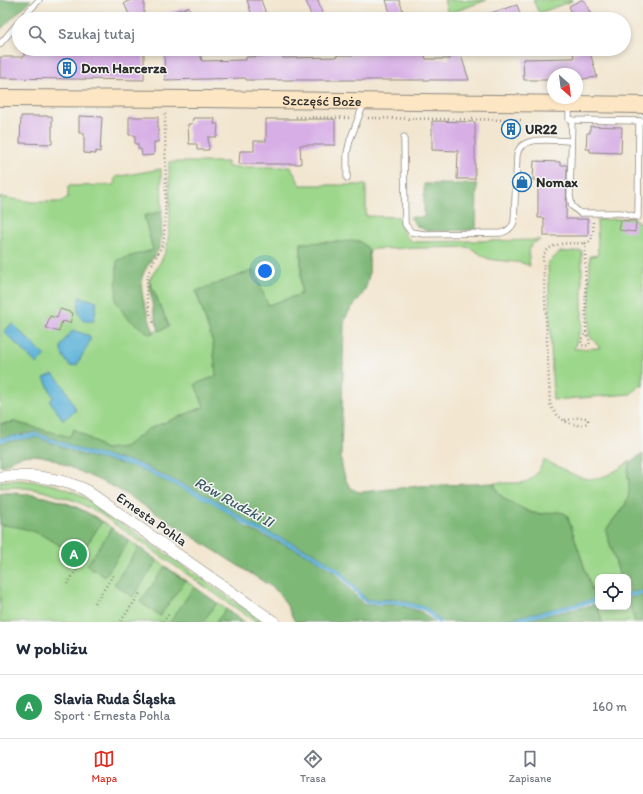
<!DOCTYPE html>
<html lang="pl">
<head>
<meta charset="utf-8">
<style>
	body { margin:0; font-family:Itim,sans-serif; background:#f6f6f7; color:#1f2937 }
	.controls { position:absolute; right:12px; bottom:12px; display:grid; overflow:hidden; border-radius:8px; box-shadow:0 2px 6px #0003 }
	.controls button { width:36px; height:36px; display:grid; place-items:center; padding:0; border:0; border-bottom:1px solid #e0e1e3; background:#fff; color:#1f2937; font:20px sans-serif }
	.compass { position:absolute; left:547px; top:68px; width:36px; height:36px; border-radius:50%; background:#fff; box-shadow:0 2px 6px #0003; rotate:152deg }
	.you { position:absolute; left:265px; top:271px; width:14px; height:14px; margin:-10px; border:3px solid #fff; border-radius:50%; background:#1a73e8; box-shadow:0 0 0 6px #1a73e833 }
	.badge { display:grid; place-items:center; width:26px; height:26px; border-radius:50%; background:#d93025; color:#fff; font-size:13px; font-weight:700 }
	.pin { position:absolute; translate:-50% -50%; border:2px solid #fff; box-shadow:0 1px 4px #0006 }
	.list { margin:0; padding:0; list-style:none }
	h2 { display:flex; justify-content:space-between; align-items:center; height:52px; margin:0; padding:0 16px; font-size:17px }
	h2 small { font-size:13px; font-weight:400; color:#747a83 }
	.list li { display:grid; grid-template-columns:26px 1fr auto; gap:12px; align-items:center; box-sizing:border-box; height:64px; padding:0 16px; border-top:1px solid #e0e1e3 }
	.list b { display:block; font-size:15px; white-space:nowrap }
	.list p { margin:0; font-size:13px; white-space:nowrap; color:#747a83 }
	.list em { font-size:13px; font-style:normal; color:#747a83 }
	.icon { flex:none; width:22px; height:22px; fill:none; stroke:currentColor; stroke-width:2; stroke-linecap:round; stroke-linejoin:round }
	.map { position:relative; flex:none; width:643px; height:622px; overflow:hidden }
	.search { position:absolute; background:#fff; box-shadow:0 2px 6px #0003; left:12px; right:12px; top:12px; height:44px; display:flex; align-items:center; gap:10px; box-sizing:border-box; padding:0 14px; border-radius:22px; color:#747a83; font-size:15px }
	.sheet { height:116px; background:#fff }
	nav { display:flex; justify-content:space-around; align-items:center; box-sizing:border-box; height:56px; border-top:1px solid #e0e1e3; background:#fff; font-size:11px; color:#747a83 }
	nav a { display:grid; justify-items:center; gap:2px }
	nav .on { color:#d93025 }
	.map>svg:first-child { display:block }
	.green { fill:#9dd78b; stroke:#64815b }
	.forest { fill:#7eb877; stroke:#547251 }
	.water { fill:#5db2d9; stroke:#446e82 }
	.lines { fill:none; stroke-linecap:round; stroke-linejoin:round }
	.stream { stroke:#5db2d9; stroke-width:4 }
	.building { fill:#d7afe6 }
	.lane-casing { stroke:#8e887e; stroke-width:7 }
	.street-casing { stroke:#8e887e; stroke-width:12 }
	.secondary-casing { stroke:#8e887e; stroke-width:18 }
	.path { stroke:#8e887e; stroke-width:2.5; stroke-dasharray:1 3; stroke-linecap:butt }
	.lane { stroke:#fff; stroke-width:5.5 }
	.street { stroke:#fff; stroke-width:11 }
	.secondary { stroke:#fce6c4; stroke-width:16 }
	.labels { text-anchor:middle; stroke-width:3; stroke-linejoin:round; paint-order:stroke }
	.poi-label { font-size:14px; font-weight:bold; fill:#2b2b2b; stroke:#f6f6f2; text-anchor:start }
	.street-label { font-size:14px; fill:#2b2b2b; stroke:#f6f6f2 }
	.water-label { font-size:15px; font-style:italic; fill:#3c5a68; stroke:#f6f6f2 }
</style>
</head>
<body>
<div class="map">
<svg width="643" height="622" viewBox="0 0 643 622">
	<rect width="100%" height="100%" fill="#f6f6f2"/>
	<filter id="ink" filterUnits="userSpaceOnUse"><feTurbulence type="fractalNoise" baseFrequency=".025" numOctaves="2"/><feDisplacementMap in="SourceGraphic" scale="8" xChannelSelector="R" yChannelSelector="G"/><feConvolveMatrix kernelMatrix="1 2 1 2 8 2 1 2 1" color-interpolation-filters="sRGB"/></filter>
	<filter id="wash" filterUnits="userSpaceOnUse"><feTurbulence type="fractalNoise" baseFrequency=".012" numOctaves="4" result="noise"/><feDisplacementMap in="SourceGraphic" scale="16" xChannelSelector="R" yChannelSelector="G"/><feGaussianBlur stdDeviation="0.9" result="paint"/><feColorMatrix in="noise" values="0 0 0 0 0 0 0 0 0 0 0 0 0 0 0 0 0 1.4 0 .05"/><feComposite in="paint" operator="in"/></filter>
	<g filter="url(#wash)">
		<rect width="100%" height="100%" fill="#f2e6d0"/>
		<g class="green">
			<polygon points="444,0 487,0 448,14"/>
			<polygon points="533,0 572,0 572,1 539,13"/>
			<path d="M169,162H227L228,167H291L300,185H366V216L400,217C401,230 402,234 413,242L540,240C527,244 528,254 530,266C518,260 503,262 489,259C481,256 475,249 467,247L373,249L370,251L369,255C368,247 365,245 359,241L301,243V295L268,305L196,291L213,343L216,376L196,384L204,407L148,429L125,447L105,449L75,429L69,437L15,422L0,424V197L32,202H60L68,197V186L114,185L115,177L161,169L162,211L144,216L153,250L117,260L149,334L169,326L149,280C154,272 160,264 164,255C173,233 169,187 169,162Z"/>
			<polygon points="633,218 643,225 643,386 639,386 631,394 553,400 548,263 560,252 582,251 582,325 574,349 600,348 589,335 590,256 598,255 597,220"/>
			<path d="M544,460C550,464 557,465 563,469C593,487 604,478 631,461C624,473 631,483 629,495C626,510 611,518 606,531L620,577H598V598L595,599L567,515C559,509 549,515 539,514C532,513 525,510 518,506C507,501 498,496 494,483C522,482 531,489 544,460Z"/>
			<path d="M20,480C41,482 63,485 82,496L264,622H256L253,620L99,513L76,501L39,490L16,487L0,488V481Z"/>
			<path d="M0,493C23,492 52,497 74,506C82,509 91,515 99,519L244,622H0Z"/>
			<polygon points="628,599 635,622 602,622 597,604 598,604 598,607 628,607"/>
		</g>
		<g class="forest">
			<polygon points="0,0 31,0 0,30"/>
			<polygon points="424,184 477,184 476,230 427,231 417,226 410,217 424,217"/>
			<path d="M162,211C161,223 163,237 159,248C154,259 145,266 142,278C139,295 149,316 154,333L149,334L126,317L116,301L117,260L153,250L144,216Z"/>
			<path d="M359,241L368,248C370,263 371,281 362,295C355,305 346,312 344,324L341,459C343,471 345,490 361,492L420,486L494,483C498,497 507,501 518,506C525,510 532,514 539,514C549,514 559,509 567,515L595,599L495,622H442L427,608L399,599L367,600L338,569L315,553L254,526L220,502L138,463L85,451L37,432L0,438V424L15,422L69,437L74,429L105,449L125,447L148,429L204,407L195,384L216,376L213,343L196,291L254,270L268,305L301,294V243Z"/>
			<polygon points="149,280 169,326 159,331 153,310"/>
			<path d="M37,437L82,455L135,467L216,504L249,529L312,557L334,572L364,605H399L422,612L434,622H295L285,602L275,589L116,488L50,458C38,455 27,453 15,459C10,462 6,465 0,466V443Z"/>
			<path d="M643,454V591L628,592V577H620L606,531C611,519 623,513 627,500C635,480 616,467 643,454Z"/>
			<path d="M0,493C35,492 73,502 102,522L78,558C51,539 34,527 0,525Z"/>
			<polygon points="112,528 129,541 105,577 87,565"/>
			<polygon points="139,547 157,561 133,597 114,584"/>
			<polygon points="165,567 185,581 160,616 140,602"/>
			<polygon points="194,587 217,603 203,622 170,622"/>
			<polygon points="643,595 643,622 635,622 628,598"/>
			<polygon points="597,604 602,622 518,622"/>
			<polygon points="226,609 244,622 216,622"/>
		</g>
		<g class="water">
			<polygon points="79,297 97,301 94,321 83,321 78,311"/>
			<polygon points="12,323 45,356 37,364 4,332"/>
			<path d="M73,330L90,336V341L77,365L70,366C55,347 60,346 73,330Z"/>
			<path d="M53,374C64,384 70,397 76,410L63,420L50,401L53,397L44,378Z"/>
		</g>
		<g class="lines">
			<g class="stream">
				<polyline points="0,440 37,435 85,453 136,465 217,503 252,527 313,555 337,570 366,602 398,602 425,609 439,622"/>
				<polyline points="628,595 643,593"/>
				<polyline points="507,622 598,600"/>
			</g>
		</g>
		<g id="blocks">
			<g class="building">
				<polygon points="131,0 144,0 144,19 131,19 124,3"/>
				<polygon points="247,0 261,0 268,19 253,19"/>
				<polygon points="306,0 318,0 324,19 312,19"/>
				<polygon points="386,0 399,0 406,19 392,19"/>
				<polygon points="581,0 584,0 593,19 574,19 569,6"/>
				<polygon points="517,5 522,19 481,19 481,16"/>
				<polygon points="189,7 192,19 159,19 159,15"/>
				<polygon points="24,49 144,49 144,80 0,78 0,57 24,57"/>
				<polygon points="164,49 199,49 202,61 246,60 246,57 271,56 268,49 279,49 283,58 337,57 337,55 364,55 362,49 423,49 426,59 450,59 448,49 459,49 469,80 246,80 246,78 165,80"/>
				<polygon points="578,49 589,49 597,77 577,80 577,74 553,74 553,80 524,80 523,59 574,58 573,53 578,52"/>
				<polygon points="21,116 52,116 52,144 20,143"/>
				<polygon points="79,116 102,117 100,152 96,151 96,154 84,153 84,133 79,133"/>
				<polygon points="129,117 158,117 158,142 154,142 154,155 142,156 141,149 138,149 138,144 135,144 135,135 129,135"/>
				<polygon points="193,118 215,118 214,124 218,124 217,137 208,137 209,150 197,150 197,144 189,144 188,124 192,124"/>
				<polygon points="266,119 335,119 335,145 300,145 301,164 239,164 240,151 254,151 254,141 266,141"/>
				<polygon points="432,121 475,122 475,179 457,179 458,151 432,150"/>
				<polygon points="506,124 517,124 516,135 506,134"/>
				<polygon points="590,126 622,127 621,153 590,152 590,149 586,149 587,133 590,133"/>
				<polygon points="534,161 560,162 560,165 567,165 566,219 588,219 588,236 544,236 544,218 538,218 538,180 533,180"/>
				<polygon points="621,220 636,221 635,232 619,230"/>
				<polygon points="60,309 73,313 70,323 62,321 59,332 46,328 50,316 57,318"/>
			</g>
		</g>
	</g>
	<g filter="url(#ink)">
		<use href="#blocks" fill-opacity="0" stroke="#8e887e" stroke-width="1"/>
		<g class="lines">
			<g class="lane-casing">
				<g id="lane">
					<polyline points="21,19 39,0"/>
					<polyline points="0,44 19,22"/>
					<polyline points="569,106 569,120 642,121"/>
					<polyline points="572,120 570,196 572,206 580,213 621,213 638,217 639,121"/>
					<path d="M404,137L405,224L411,232L424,234L501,233C508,231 512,228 514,222L517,155C520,134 555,141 571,141"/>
					<polyline points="347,178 347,153 350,140 364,103"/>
				</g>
			</g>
			<g class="street-casing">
				<path id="street" d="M0,477C29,474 57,477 84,489L274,622"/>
			</g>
			<g class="secondary-casing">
				<g id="secondary">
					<path id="s1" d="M0,98L202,99L643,105"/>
				</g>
			</g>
			<g class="path">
				<polyline points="296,117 349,118"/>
				<polyline points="368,118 523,120"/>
				<polyline points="585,243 586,332 581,340 582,345 585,346 589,345 590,342 586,332"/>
				<path d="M155,326C147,310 143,284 151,267C155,256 163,249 164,237C167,195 165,153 165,112"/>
				<path d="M565,420C572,420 579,416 586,418L588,420L587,423C573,430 556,418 550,404L543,257C549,240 572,244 587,243C595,239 593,229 593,221"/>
				<polyline points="67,584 88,553"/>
				<polyline points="95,603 114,574"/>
				<polyline points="121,621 141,592"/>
				<polyline points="163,622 169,614"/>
			</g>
			<use href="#lane" class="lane"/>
			<use href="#street" class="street"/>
			<use href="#secondary" class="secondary"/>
		</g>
	</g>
	<defs>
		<g id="building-ring" transform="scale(1)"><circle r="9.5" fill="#f6f6f2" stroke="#1f6fb2" stroke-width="1.5"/><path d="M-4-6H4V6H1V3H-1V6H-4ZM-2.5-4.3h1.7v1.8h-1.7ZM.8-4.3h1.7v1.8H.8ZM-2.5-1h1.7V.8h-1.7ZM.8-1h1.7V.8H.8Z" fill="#1f6fb2"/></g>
		<g id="shop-ring" transform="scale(1)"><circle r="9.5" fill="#f6f6f2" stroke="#1f6fb2" stroke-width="1.5"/><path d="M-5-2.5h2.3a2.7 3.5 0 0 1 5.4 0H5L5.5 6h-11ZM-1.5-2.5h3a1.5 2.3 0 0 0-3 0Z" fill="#1f6fb2"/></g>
	</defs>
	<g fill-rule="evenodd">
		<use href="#building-ring" x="67" y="68"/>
		<use href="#building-ring" x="511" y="129"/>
		<use href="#shop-ring" x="522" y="182"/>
	</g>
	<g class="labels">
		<g class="poi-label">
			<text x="81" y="73">Dom Harcerza</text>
			<text x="525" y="134">UR22</text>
			<text x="536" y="187">Nomax</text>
		</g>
		<g class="street-label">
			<text dy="5" stroke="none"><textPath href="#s1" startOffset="322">Szczęść Boże</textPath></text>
			<text transform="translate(152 519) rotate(35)" y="5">Ernesta Pohla</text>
		</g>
		<g class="water-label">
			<text transform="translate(234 502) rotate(29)" y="5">Rów Rudzki II</text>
		</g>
	</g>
</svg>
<div class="controls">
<button><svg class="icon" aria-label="locate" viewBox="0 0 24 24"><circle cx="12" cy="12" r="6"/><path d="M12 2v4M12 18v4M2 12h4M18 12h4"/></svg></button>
</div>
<svg class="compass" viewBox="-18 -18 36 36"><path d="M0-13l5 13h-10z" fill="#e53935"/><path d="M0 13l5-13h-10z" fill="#747a83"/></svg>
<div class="you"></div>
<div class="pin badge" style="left:74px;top:554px;background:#2e9e5b">A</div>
<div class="search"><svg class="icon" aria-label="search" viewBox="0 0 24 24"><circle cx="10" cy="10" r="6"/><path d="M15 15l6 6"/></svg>Szukaj tutaj</div>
</div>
<section class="sheet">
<h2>W pobliżu<small></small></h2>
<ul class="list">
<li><span class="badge" style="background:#2e9e5b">A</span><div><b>Slavia Ruda Śląska</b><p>Sport · Ernesta Pohla</p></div><em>160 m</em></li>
</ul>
</section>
<nav>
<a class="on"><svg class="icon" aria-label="map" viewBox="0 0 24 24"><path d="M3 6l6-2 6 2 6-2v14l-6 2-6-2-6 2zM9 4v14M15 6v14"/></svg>Mapa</a>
<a><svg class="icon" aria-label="directions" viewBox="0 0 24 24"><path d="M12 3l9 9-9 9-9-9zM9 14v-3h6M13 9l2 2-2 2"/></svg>Trasa</a>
<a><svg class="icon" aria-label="saved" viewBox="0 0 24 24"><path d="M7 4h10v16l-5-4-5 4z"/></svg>Zapisane</a>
</nav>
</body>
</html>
